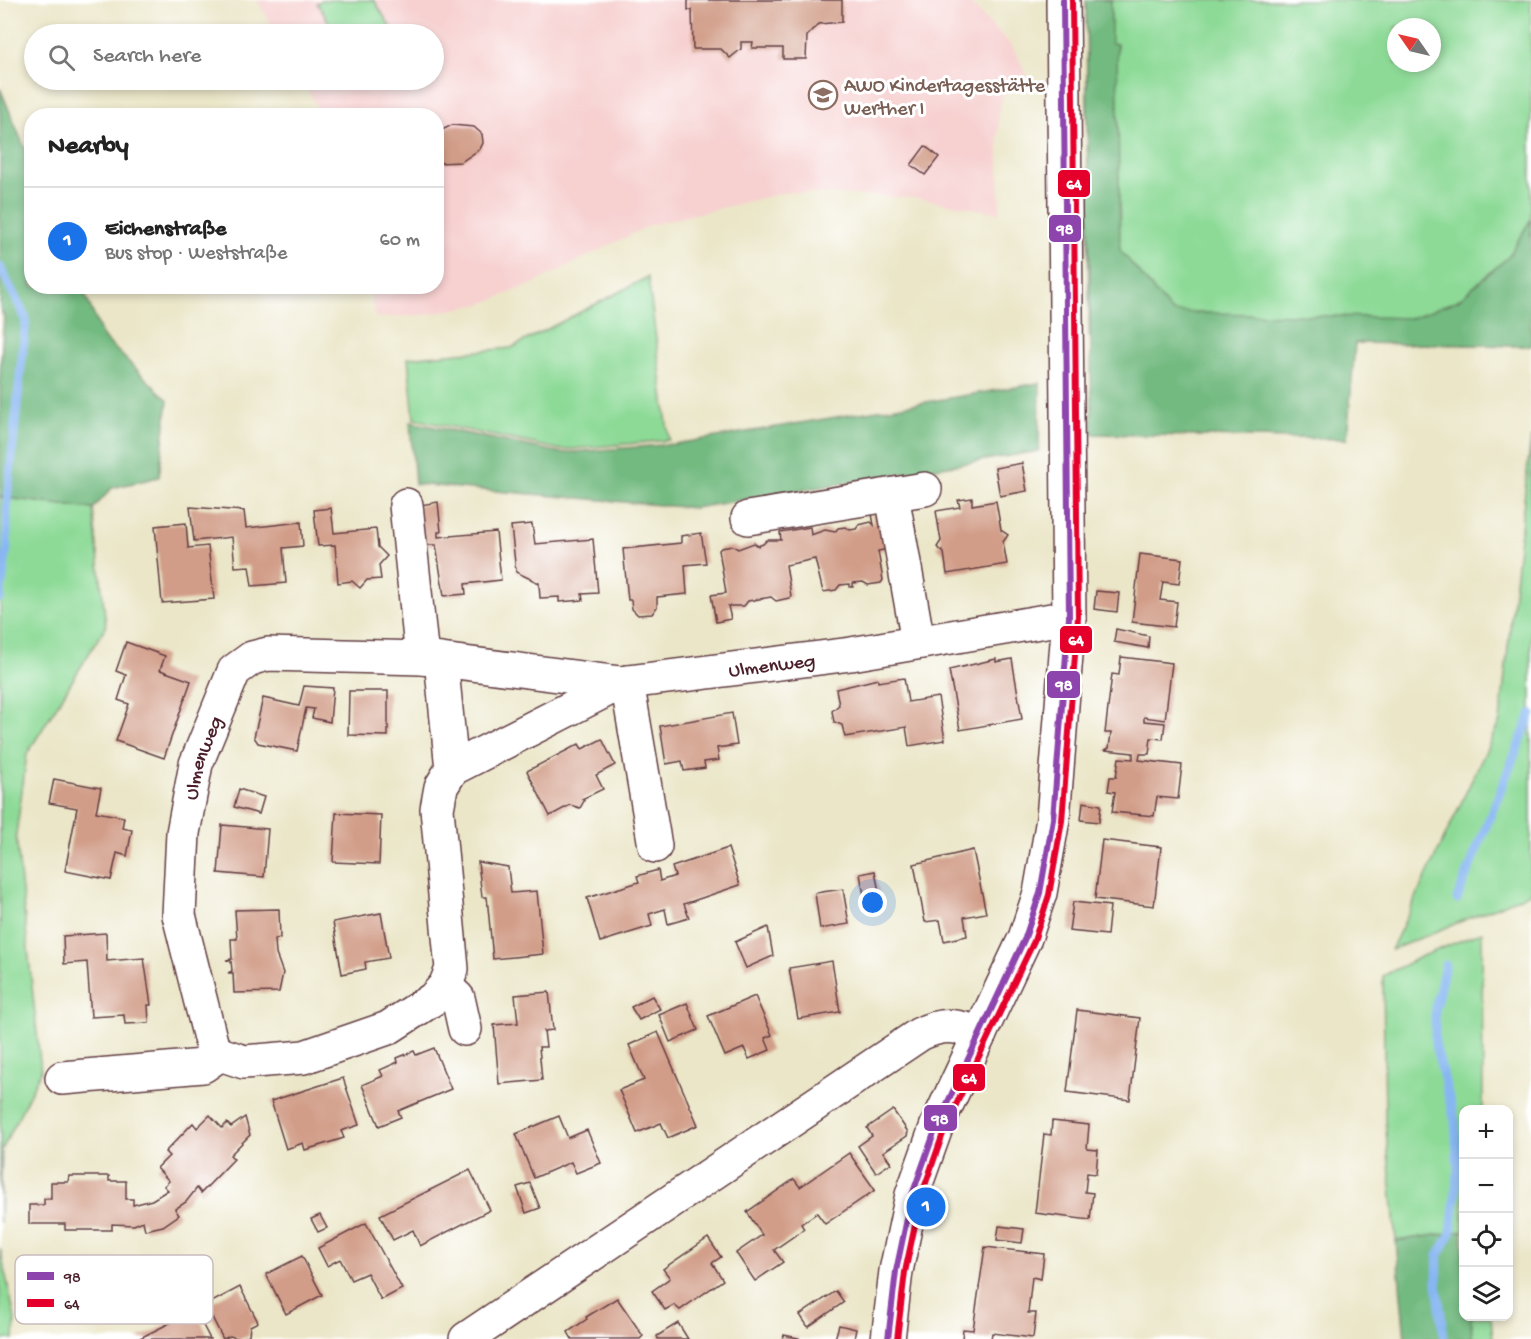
<!DOCTYPE html>
<html lang="en">
<head>
<meta charset="utf-8">
<style>
	body { margin:0; font-family:"Gochi Hand",sans-serif; background:#f6f6f6; color:#222 }
	.controls { position:absolute; right:18px; bottom:18px; display:grid; overflow:hidden; border-radius:12px; box-shadow:0 3px 9px #0003 }
	.controls button { width:54px; height:54px; display:grid; place-items:center; padding:0; border:0; border-bottom:2px solid #e0e0e0; background:#fff; color:#222; font:30px sans-serif }
	.compass { position:absolute; left:1387px; top:18px; width:54px; height:54px; border-radius:50%; background:#fff; box-shadow:0 3px 9px #0003; rotate:304deg }
	.you { position:absolute; left:873px; top:903px; width:21px; height:21px; margin:-15px; border:4px solid #fff; border-radius:50%; background:#1a73e8; box-shadow:0 0 0 9px #1a73e833 }
	.badge { display:grid; place-items:center; width:39px; height:39px; border-radius:50%; background:#1a73e8; color:#fff; font-size:20px; font-weight:700 }
	.pin { position:absolute; translate:-50% -50%; border:3px solid #fff; box-shadow:0 2px 6px #0006 }
	.list { margin:0; padding:0; list-style:none }
	h2 { display:flex; justify-content:space-between; align-items:center; height:78px; margin:0; padding:0 24px; font-size:26px }
	h2 small { font-size:20px; font-weight:400; color:#767676 }
	.list li { display:grid; grid-template-columns:39px 1fr auto; gap:18px; align-items:center; box-sizing:border-box; height:108px; padding:0 24px; border-top:2px solid #e0e0e0 }
	.list b { display:block; font-size:22px; white-space:nowrap }
	.list p { margin:0; font-size:20px; white-space:nowrap; color:#767676 }
	.list em { font-size:20px; font-style:normal; color:#767676 }
	.icon { flex:none; width:33px; height:33px; fill:none; stroke:currentColor; stroke-width:2; stroke-linecap:round; stroke-linejoin:round }
	.map { position:relative; flex:none; width:1531px; height:1339px; overflow:hidden }
	.search { position:absolute; background:#fff; box-shadow:0 3px 9px #0003; left:24px; top:24px; width:420px; height:66px; display:flex; align-items:center; gap:15px; box-sizing:border-box; padding:0 21px; border-radius:33px; color:#767676; font-size:22px }
	.panel { position:absolute; background:#fff; box-shadow:0 3px 9px #0003; left:24px; top:108px; width:420px; height:186px; border-radius:24px }
	.map>svg:first-child { display:block }
	.built { fill:#f7d0d0 }
	.green { fill:#8dda97; stroke:#6c7c61; stroke-width:1.5; fill-rule:evenodd }
	.forest { fill:#72ba80; stroke:#5e6c56; stroke-width:1.5 }
	.lines { fill:none; stroke-linecap:round; stroke-linejoin:round }
	.stream { stroke:#87b6f2; stroke-width:9 }
	.building { fill:#d19d88 }
	.minor-casing { stroke:#623d43; stroke-width:36 }
	.minor { stroke:#fff; stroke-width:33 }
	.bus-1-casing { stroke:#fff; stroke-width:10 }
	.bus-2-casing { stroke:#fff; stroke-width:10 }
	.bus-1 { stroke:#8e44ad; stroke-width:6 }
	.bus-2 { stroke:#e4002b; stroke-width:6 }
	.labels { text-anchor:middle; stroke-width:6; stroke-linejoin:round; paint-order:stroke }
	.education-label { font-size:20px; fill:#785e54; stroke:#fff; text-anchor:start }
	.street-label { font-size:20px; fill:#4a1f2b; stroke:#fff }
	.key { fill:#fff; stroke:#c9bcbf; stroke-width:1.5 }
	.key-label { font-size:16px; fill:#4a1f2b }
	.line-badge { stroke:#fff; stroke-width:2 }
	.badge-label { font-size:16px; text-anchor:middle; font-weight:bold; fill:#fff }
</style>
</head>
<body>
<div class="map">
<svg width="1531" height="1339" viewBox="0 0 1531 1339">
	<rect width="100%" height="100%" fill="#fff"/>
	<filter id="ink" filterUnits="userSpaceOnUse"><feTurbulence type="fractalNoise" baseFrequency=".0167" numOctaves="2"/><feDisplacementMap in="SourceGraphic" scale="12" xChannelSelector="R" yChannelSelector="G"/><feConvolveMatrix kernelMatrix="1 2 1 2 8 2 1 2 1" color-interpolation-filters="sRGB"/></filter>
	<filter id="wash" filterUnits="userSpaceOnUse"><feTurbulence type="fractalNoise" baseFrequency=".008" numOctaves="4" result="noise"/><feDisplacementMap in="SourceGraphic" scale="24" xChannelSelector="R" yChannelSelector="G"/><feGaussianBlur stdDeviation="1.35" result="paint"/><feColorMatrix in="noise" values="0 0 0 0 0 0 0 0 0 0 0 0 0 0 0 0 0 1.4 0 .05"/><feComposite in="paint" operator="in"/></filter>
	<g filter="url(#wash)">
		<rect width="100%" height="100%" fill="#ebe6c8"/>
		<polygon class="built" points="257,0 967,0 1012,46 1028,76 1008,76 998,114 1000,213 916,198 787,192 650,225 530,285 481,304 423,315 376,318 369,287 436,286 436,116 322,115 302,80 434,80 434,34 277,34"/>
		<g class="green">
			<polygon points="322,0 374,0 395,34 336,34 317,3"/>
			<path d="M1086,0H1531V346L1089,337ZM1396,27H1432V63H1396Z"/>
			<polygon points="648,277 669,440 562,450 414,419 408,358 511,348"/>
			<polygon points="1531,436 1531,893 1391,950 1500,721"/>
			<polygon points="0,497 93,509 106,626 27,754 16,835 41,1071 2,1150 0,1223"/>
			<polygon points="1482,932 1483,1109 1464,1110 1463,1231 1396,1241 1385,1119 1383,976 1422,956"/>
			<polygon points="0,1248 15,1319 14,1339 0,1339"/>
			<polygon points="1471,1317 1491,1317 1493,1339 1472,1339"/>
		</g>
		<g class="forest">
			<polygon points="1086,0 1111,0 1111,43 1117,44 1120,250 1172,312 1412,318 1458,300 1508,257 1531,219 1531,346 1355,343 1347,439 1092,434"/>
			<polygon points="0,88 31,164 32,286 82,287 103,337 168,400 159,477 112,488 93,509 0,497 0,374 4,317 0,308"/>
			<polygon points="1040,383 1039,451 694,508 415,484 410,422 562,453 675,444"/>
			<polygon points="1463,1231 1464,1316 1471,1317 1472,1339 1405,1339 1396,1241"/>
		</g>
		<g class="lines">
			<g class="stream">
				<polyline points="0,267 26,319 7,502 7,547 0,598"/>
				<polyline points="1457,899 1531,714"/>
				<polyline points="1444,1339 1437,1283 1438,1256 1451,1233 1458,1172 1455,1121 1435,1044 1435,1009 1445,965"/>
			</g>
		</g>
		<g id="blocks">
			<g class="building">
				<polygon points="688,0 842,0 842,22 819,24 807,36 806,59 783,59 783,48 752,48 753,42 741,42 741,49 730,58 721,49 693,49 692,10 688,10"/>
				<polygon points="452,125 474,127 482,134 483,143 480,149 461,162 439,163 436,133"/>
				<polygon points="925,146 939,157 925,175 911,165"/>
				<polygon points="1022,463 1027,491 1000,496 995,468"/>
				<polygon points="972,498 972,505 996,501 1001,530 1008,535 1003,542 1007,564 947,574 944,553 937,547 941,541 936,511 960,507 958,500"/>
				<polygon points="438,502 441,532 438,532 438,537 496,532 501,580 465,584 466,594 444,596 436,545 418,545 414,506"/>
				<polygon points="190,507 244,511 246,528 301,522 303,546 283,548 286,583 252,586 249,566 235,567 232,537 194,541"/>
				<polygon points="331,508 334,533 376,529 378,547 387,556 379,565 381,579 367,580 360,588 352,581 338,583 335,545 318,546 315,520 314,510"/>
				<polygon points="887,512 893,548 878,551 883,580 881,583 868,585 863,582 853,583 853,587 850,587 850,584 840,585 836,590 823,592 815,559 786,565 791,596 789,598 776,601 771,597 748,601 744,606 728,606 731,619 716,622 711,595 726,593 719,550 721,548 733,546 738,549 754,543 758,546 763,544 767,540 781,540 780,532 810,527 811,535 825,530 835,532 838,528 846,527 850,530 856,529 859,525 871,522 874,525 872,514"/>
				<polygon points="186,523 188,548 208,546 214,599 162,603 155,526"/>
				<polygon points="532,524 535,544 593,539 598,593 582,594 583,600 559,602 559,597 540,598 539,583 516,572 511,526"/>
				<polygon points="701,533 706,563 685,565 687,594 657,597 657,607 652,614 638,615 632,609 631,600 628,600 623,549 681,543 681,536"/>
				<polygon points="1140,554 1182,559 1179,584 1163,582 1160,600 1177,602 1174,627 1132,622"/>
				<polygon points="1096,591 1119,593 1117,612 1094,609"/>
				<polygon points="1116,629 1149,636 1148,648 1114,642"/>
				<polygon points="126,642 165,656 160,670 191,681 164,758 116,741 129,704 118,700 126,675 116,671"/>
				<polygon points="1121,657 1172,663 1165,720 1144,717 1144,721 1165,723 1163,739 1151,738 1149,754 1140,754 1139,760 1182,765 1178,799 1157,797 1154,816 1112,812 1115,792 1108,791 1110,777 1116,777 1119,758 1133,759 1133,753 1105,750 1109,748 1111,733 1105,733 1112,674 1119,675"/>
				<polygon points="996,659 996,662 1012,659 1022,719 960,730 949,670"/>
				<polygon points="904,678 908,702 938,697 945,740 909,746 906,727 845,737 842,725 834,722 832,711 839,705 836,689 878,679 878,682"/>
				<polygon points="304,686 333,688 330,722 312,718 314,709 306,708 297,751 258,743 254,737 263,698 299,706"/>
				<polygon points="349,691 388,691 388,736 348,735"/>
				<polygon points="732,713 737,745 717,748 719,760 704,762 705,768 684,771 682,761 666,764 660,726"/>
				<polygon points="602,739 615,765 596,775 603,789 582,799 584,801 580,808 570,805 550,816 527,771 579,744 582,749"/>
				<polygon points="54,779 101,788 96,812 124,817 122,828 132,830 127,856 117,853 111,880 65,871 77,808 49,803"/>
				<polygon points="239,789 264,797 259,814 234,807"/>
				<polygon points="1083,802 1101,805 1099,822 1081,820"/>
				<polygon points="336,813 381,815 379,864 333,862"/>
				<polygon points="222,825 268,829 264,877 218,873"/>
				<polygon points="1102,840 1161,847 1154,906 1095,899"/>
				<polygon points="728,848 740,885 684,904 689,918 668,924 665,909 649,914 652,926 600,942 587,898 639,882 637,876 658,870 660,881 675,876 672,867"/>
				<polygon points="973,850 986,913 964,917 967,936 944,941 940,920 925,922 914,864"/>
				<polygon points="478,862 508,867 511,893 537,891 543,954 493,959 487,897 482,897"/>
				<polygon points="875,871 879,892 864,895 860,874"/>
				<polygon points="843,889 849,924 820,929 815,893"/>
				<polygon points="1073,902 1110,906 1107,935 1069,931"/>
				<polygon points="279,909 280,938 275,939 276,954 283,973 279,992 234,993 233,973 228,973 232,971 231,961 226,960 232,959 231,939 237,939 235,910"/>
				<polygon points="381,913 389,958 365,962 366,969 342,974 333,922"/>
				<polygon points="768,927 773,956 746,968 735,942"/>
				<polygon points="106,933 107,961 144,958 151,1005 148,1005 149,1023 125,1024 124,1015 91,1017 87,962 64,964 63,936"/>
				<polygon points="832,961 840,1012 798,1019 789,968"/>
				<polygon points="549,992 553,1030 544,1031 546,1047 539,1047 542,1080 499,1084 494,1025 518,1023 515,995"/>
				<polygon points="652,996 660,1009 639,1020 631,1007"/>
				<polygon points="755,996 772,1035 765,1038 770,1050 749,1059 744,1048 725,1056 708,1016"/>
				<polygon points="687,1003 698,1030 670,1042 659,1015"/>
				<polygon points="1077,1010 1140,1018 1130,1100 1067,1092"/>
				<polygon points="658,1032 698,1125 668,1138 661,1123 637,1133 619,1090 644,1080 629,1045"/>
				<polygon points="434,1048 451,1089 398,1111 401,1117 379,1126 362,1085 383,1076 380,1070 398,1062 397,1058 414,1051 416,1055"/>
				<polygon points="343,1078 359,1125 341,1131 344,1138 305,1150 303,1143 286,1149 271,1101"/>
				<polygon points="893,1110 908,1132 907,1136 883,1152 891,1163 876,1173 858,1146 872,1136 867,1128"/>
				<polygon points="210,1115 222,1128 227,1123 231,1127 245,1117 250,1135 230,1155 234,1159 201,1193 197,1188 186,1202 175,1209 179,1215 163,1226 145,1230 143,1221 134,1225 112,1224 112,1230 65,1230 65,1224 29,1224 29,1205 44,1205 44,1199 51,1199 51,1182 68,1182 69,1176 109,1176 109,1181 126,1181 126,1199 133,1199 133,1205 152,1200 168,1190 164,1186 169,1181 157,1168 169,1156 165,1152 193,1123 197,1128"/>
				<polygon points="559,1116 568,1138 587,1130 601,1163 576,1173 571,1162 534,1178 516,1134"/>
				<polygon points="1052,1121 1089,1125 1087,1149 1098,1150 1096,1174 1087,1173 1085,1192 1093,1193 1090,1220 1035,1213 1044,1134 1051,1135"/>
				<polygon points="849,1153 875,1190 825,1224 817,1213 801,1224 804,1229 774,1250 783,1262 755,1281 736,1253 762,1235 747,1212 794,1179 800,1187"/>
				<polygon points="470,1170 490,1210 420,1246 413,1230 393,1240 380,1215"/>
				<polygon points="530,1183 540,1208 526,1213 517,1187"/>
				<polygon points="320,1215 327,1228 318,1232 311,1219"/>
				<polygon points="366,1223 402,1289 381,1300 367,1273 351,1280 340,1259 327,1266 318,1248"/>
				<polygon points="999,1226 1024,1229 1022,1243 997,1240"/>
				<polygon points="708,1238 721,1257 712,1263 723,1280 680,1310 674,1305 665,1310 652,1291 670,1278 663,1269"/>
				<polygon points="985,1247 1044,1254 1041,1279 1032,1277 1028,1313 1036,1313 1033,1338 992,1333 991,1339 962,1339 963,1329 973,1330"/>
				<polygon points="302,1256 322,1295 286,1314 266,1274"/>
				<polygon points="240,1287 258,1322 250,1326 249,1335 241,1339 230,1336 223,1339 206,1305"/>
				<polygon points="836,1291 844,1302 808,1327 800,1315"/>
				<polygon points="617,1298 643,1336 640,1339 572,1339 568,1332 587,1319 586,1317"/>
				<polygon points="195,1310 210,1339 138,1339 162,1327"/>
				<polygon points="678,1323 688,1339 658,1339 657,1336"/>
				<polygon points="839,1325 856,1329 854,1339 835,1339"/>
				<polygon points="784,1335 799,1338 799,1339 783,1339"/>
			</g>
		</g>
	</g>
	<g filter="url(#ink)">
		<use href="#blocks" fill-opacity="0" stroke="#623d43" stroke-width="1.5"/>
		<g class="lines">
			<g class="minor-casing">
				<g id="minor">
					<polyline points="892,495 918,642"/>
					<polyline points="406,505 422,658"/>
					<polyline points="748,518 925,489"/>
					<path id="s1" d="M441,660L452,769L441,787L437,809L452,969L445,986L433,999L388,1028L304,1057L244,1062L220,1054L212,1046L179,915L183,833L196,764L234,671L252,658L268,654L422,658L441,660L620,683L851,654L1069,617"/>
					<polyline points="627,682 655,846"/>
					<polyline points="452,769 620,683"/>
					<polyline points="445,986 458,998 465,1029"/>
					<polyline points="62,1078 203,1066 220,1054"/>
					<path d="M466,1339L920,1034C942,1023 958,1025 980,1034"/>
					<polyline points="888,1339 896,1271 912,1195 937,1125 1025,938 1040,893 1053,819 1069,617 1063,0"/>
				</g>
			</g>
			<use href="#minor" class="minor"/>
			<g class="bus-1-casing">
				<polyline id="bus-1" points="888,1339 896,1271 912,1195 937,1125 1025,938 1040,893 1053,819 1069,617 1063,0"/>
			</g>
			<g class="bus-2-casing">
				<polyline id="bus-2" points="897,1339 905,1272 921,1197 945,1128 1034,941 1049,895 1062,821 1078,617 1072,0"/>
			</g>
			<use href="#bus-1" class="bus-1"/>
			<use href="#bus-2" class="bus-2"/>
		</g>
	</g>
	<defs>
		<g id="school-ring" transform="scale(1.5)"><circle r="9.5" fill="#fff" stroke="#8d6e63" stroke-width="1.5"/><path d="M0-5L7-2L0 1L-7-2ZM-4 1L0 2.5L4 1V4Q0 6-4 4Z" fill="#8d6e63"/></g>
	</defs>
	<g fill-rule="evenodd">
		<use href="#school-ring" x="823" y="95"/>
	</g>
	<g class="labels">
		<g class="education-label">
			<text x="844" y="91">AWO Kindertagesstätte<tspan x="844" dy="23">Werther I</tspan></text>
		</g>
		<g class="street-label">
			<text dy="7" stroke="none"><textPath href="#s1" startOffset="1522">Ulmenweg</textPath></text>
			<text dy="7" stroke="none"><textPath href="#s1" startOffset="884">Ulmenweg</textPath></text>
		</g>
	</g>
	<rect x="15" y="1255" width="198" height="69" rx="9" class="key"/>
	<rect x="27" y="1272" width="27" height="8" fill="#8e44ad"/>
	<rect x="27" y="1299" width="27" height="8" fill="#e4002b"/>
	<g class="key-label">
		<text x="64" y="1282">98</text>
		<text x="64" y="1309">64</text>
	</g>
	<g class="line-badge">
		<rect x="1057" y="169" width="34" height="29" rx="6" fill="#e4002b"/>
		<rect x="1048" y="214" width="34" height="29" rx="6" fill="#8e44ad"/>
		<rect x="1059" y="625" width="34" height="29" rx="6" fill="#e4002b"/>
		<rect x="1046" y="670" width="35" height="29" rx="6" fill="#8e44ad"/>
		<rect x="952" y="1063" width="34" height="29" rx="6" fill="#e4002b"/>
		<rect x="923" y="1104" width="35" height="28" rx="6" fill="#8e44ad"/>
	</g>
	<g class="badge-label">
		<text x="1074" y="189">64</text>
		<text x="1065" y="234">98</text>
		<text x="1076" y="645">64</text>
		<text x="1064" y="690">98</text>
		<text x="969" y="1083">64</text>
		<text x="940" y="1124">98</text>
	</g>
</svg>
<div class="controls">
<button>+</button>
<button>−</button>
<button><svg class="icon" aria-label="locate" viewBox="0 0 24 24"><circle cx="12" cy="12" r="6"/><path d="M12 2v4M12 18v4M2 12h4M18 12h4"/></svg></button>
<button><svg class="icon" aria-label="layers" viewBox="0 0 24 24"><path d="M12 4l9 5-9 5-9-5zM3 14l9 5 9-5"/></svg></button>
</div>
<svg class="compass" viewBox="-18 -18 36 36"><path d="M0-13l5 13h-10z" fill="#e53935"/><path d="M0 13l5-13h-10z" fill="#767676"/></svg>
<div class="you"></div>
<div class="pin badge" style="left:926px;top:1207px">1</div>
<div class="search"><svg class="icon" aria-label="search" viewBox="0 0 24 24"><circle cx="10" cy="10" r="6"/><path d="M15 15l6 6"/></svg>Search here</div>
<section class="panel">
<h2>Nearby<small></small></h2>
<ul class="list">
<li><span class="badge">1</span><div><b>Eichenstraße</b><p>Bus stop · Weststraße</p></div><em>60 m</em></li>
</ul>
</section>
</div>
</body>
</html>
